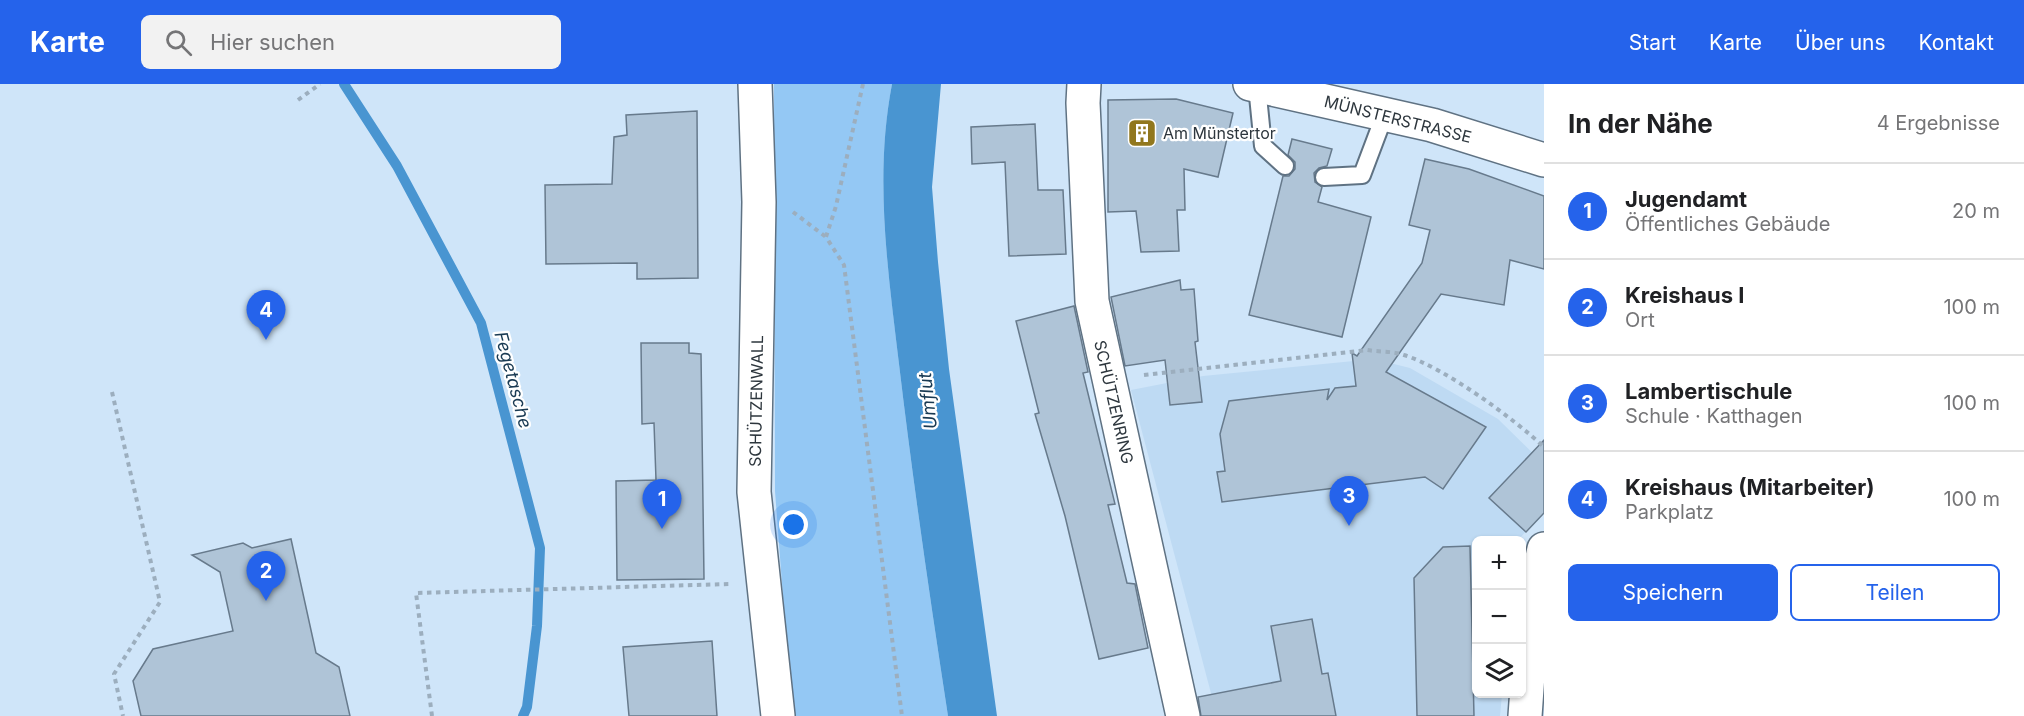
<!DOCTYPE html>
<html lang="de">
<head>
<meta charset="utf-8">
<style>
	body { margin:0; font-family:Inter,sans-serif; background:#f2f2f2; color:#202124 }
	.controls { position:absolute; right:18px; bottom:18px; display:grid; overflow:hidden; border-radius:9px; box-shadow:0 2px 4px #0004 }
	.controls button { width:54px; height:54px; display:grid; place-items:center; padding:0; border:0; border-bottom:2px solid #e0e0e0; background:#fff; color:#202124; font:30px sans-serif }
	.you { position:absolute; left:794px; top:441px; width:21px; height:21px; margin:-15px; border:4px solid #fff; border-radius:50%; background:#1a73e8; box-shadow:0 0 0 9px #1a73e833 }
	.badge { display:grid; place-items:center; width:39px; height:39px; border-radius:50%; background:#2563eb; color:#fff; font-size:20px; font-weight:700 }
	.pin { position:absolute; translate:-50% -50px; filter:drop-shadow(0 2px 3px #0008) }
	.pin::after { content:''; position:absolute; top:32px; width:21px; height:18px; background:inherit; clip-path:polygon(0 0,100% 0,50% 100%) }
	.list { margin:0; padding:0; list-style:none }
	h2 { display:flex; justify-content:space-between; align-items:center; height:78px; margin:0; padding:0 24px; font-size:26px }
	h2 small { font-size:20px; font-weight:400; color:#757577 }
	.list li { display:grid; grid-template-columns:39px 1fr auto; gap:18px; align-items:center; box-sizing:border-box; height:96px; padding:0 24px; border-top:2px solid #e0e0e0 }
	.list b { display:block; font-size:22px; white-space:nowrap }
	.list p { margin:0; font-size:20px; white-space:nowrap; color:#757577 }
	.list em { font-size:20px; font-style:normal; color:#757577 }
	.actions { display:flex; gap:12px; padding:18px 24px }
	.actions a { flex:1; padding:14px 0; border:2px solid #2563eb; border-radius:9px; text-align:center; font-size:21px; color:#2563eb }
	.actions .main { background:#2563eb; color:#fff }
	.icon { flex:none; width:33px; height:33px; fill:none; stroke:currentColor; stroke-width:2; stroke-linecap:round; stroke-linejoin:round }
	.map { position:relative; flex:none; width:1544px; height:632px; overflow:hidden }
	header { display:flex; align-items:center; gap:36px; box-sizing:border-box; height:84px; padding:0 30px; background:#2563eb; color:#fff }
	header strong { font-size:28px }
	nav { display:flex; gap:33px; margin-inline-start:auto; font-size:21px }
	.search { width:420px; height:54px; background:#f2f2f2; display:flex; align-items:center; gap:15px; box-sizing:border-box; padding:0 21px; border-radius:9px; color:#757577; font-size:22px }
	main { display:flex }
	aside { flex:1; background:#fff }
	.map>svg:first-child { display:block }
	.built { fill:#bedaf3 }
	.green { fill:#94c8f4 }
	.water { fill:#4995d1 }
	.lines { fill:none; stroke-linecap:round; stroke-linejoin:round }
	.stream { stroke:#4995d1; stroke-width:10 }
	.building { fill:#afc4d7; stroke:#677a8c; stroke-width:1.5 }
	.lane-casing { stroke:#5f7283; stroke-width:20 }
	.street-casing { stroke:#5f7283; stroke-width:36 }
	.path { stroke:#9caebe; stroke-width:4; stroke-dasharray:4.5 4.5; stroke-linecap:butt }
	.lane { stroke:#fff; stroke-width:16 }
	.street { stroke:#fff; stroke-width:33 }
	.labels { text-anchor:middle; stroke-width:4.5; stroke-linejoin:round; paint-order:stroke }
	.street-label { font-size:16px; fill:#2d363d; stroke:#fff }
	.poi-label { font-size:16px; fill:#2d363d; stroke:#fff; text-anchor:start }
	.water-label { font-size:18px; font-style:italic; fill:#193a53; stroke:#fff }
</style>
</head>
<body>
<header>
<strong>Karte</strong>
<div class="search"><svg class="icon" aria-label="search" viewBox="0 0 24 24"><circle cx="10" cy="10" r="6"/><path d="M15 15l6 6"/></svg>Hier suchen</div>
<nav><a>Start</a><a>Karte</a><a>Über uns</a><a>Kontakt</a></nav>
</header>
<main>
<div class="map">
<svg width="1544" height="632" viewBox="0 0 1544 632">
	<rect width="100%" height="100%" fill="#cfe5f9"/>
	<polygon class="built" points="1374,275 1410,284 1498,335 1544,380 1544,428 1518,456 1476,456 1476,610 1502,610 1500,632 1217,632 1131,306 1203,292"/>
	<path class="green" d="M774,0H892C874,96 888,185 899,280C913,398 930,515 948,632H792L775,407Z"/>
	<path class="water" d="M892,0H941L932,103L938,178L949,285L997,632H948C930,515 913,398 899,280C888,187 874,94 892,0Z"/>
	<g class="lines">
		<polyline class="stream" points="344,0 397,82 481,239 540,464 537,542 527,623 523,632"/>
	</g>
	<g class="building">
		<polygon points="1176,15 1233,29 1218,93 1184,85 1185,126 1177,126 1179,167 1141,168 1136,127 1108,128 1108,16"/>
		<polygon points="697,27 698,194 637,195 637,179 546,180 545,101 612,100 614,53 627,51 626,31"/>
		<polygon points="1035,40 1038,106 1063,106 1066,170 1009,172 1005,78 972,80 971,43"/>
		<polygon points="1292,55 1332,65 1327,82 1319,84 1314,89 1315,98 1322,103 1318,118 1371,133 1342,253 1249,231 1283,92 1289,92 1295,85 1295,78 1288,71"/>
		<polygon points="1425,75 1469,85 1544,112 1544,185 1510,176 1504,221 1441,210 1386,288 1486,343 1443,405 1425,393 1222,418 1217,388 1225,387 1220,350 1229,317 1329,305 1327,316 1335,304 1356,302 1352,269 1357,272 1422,179 1430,146 1409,141"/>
		<polygon points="1180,196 1181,206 1194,205 1198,257 1195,258 1202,318 1170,321 1165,276 1125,282 1111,213"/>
		<polygon points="1074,222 1088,288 1083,289 1115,420 1108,421 1127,499 1135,500 1148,564 1099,575 1065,432 1035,330 1039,329 1016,237"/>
		<polygon points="641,259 689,259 689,269 701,270 704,495 617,496 616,397 656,396 654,339 642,340"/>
		<polygon points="1544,356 1544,429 1526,448 1489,414"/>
		<polygon points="291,455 316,569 339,583 350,632 141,632 133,597 153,565 233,547 220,488 192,471 243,459 252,464"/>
		<polygon points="1470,462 1474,632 1417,632 1414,494 1443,463"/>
		<polygon points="1312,535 1322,590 1328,589 1336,632 1201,632 1198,613 1281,597 1271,542"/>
		<polygon points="712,557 717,632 629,632 623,563"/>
	</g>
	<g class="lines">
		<g class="lane-casing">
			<g id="lane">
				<polyline points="1257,2 1263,62 1285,82"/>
				<polyline points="1324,93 1362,91 1385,30"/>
			</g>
		</g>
		<g class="street-casing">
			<g id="street">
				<polyline points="755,0 759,118 754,408 778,632"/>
				<polyline points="1084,0 1083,19 1092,217 1183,632"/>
				<polyline points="1250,0 1432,41 1544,76"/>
				<polyline points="1525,632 1534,508 1544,465"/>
			</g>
		</g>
		<g class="path">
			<polyline points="863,0 836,122 826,153 844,181 902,632"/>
			<polyline points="298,16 320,0"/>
			<polyline points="793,128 826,153"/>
			<path d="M1144,291L1367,266C1379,268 1393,267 1404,271C1445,284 1513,334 1544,363"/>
			<polyline points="112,308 160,518 114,590 123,632"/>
			<polyline points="432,632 416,509 729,500"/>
		</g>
		<use href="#lane" class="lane"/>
		<use href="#street" class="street"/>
	</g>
	<defs>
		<g id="building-square" transform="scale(1.5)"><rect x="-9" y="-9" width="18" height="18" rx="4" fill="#91771d" stroke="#fff"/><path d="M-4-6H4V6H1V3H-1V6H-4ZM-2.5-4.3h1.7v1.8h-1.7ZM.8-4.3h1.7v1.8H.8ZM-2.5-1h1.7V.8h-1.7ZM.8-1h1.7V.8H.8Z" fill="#fff"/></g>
	</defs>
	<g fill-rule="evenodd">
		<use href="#building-square" x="1142" y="49"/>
	</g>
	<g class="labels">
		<g class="street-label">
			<text transform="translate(1398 35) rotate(14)" y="6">MÜNSTERSTRASSE</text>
			<text transform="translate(756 317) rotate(-89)" y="6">SCHÜTZENWALL</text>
			<text transform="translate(1114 318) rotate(77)" y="6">SCHÜTZENRING</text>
		</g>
		<g class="poi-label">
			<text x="1163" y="55">Am Münstertor</text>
		</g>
		<g class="water-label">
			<text transform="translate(513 296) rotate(75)" y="6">Fegetasche</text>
			<text transform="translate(928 317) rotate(-96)" y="6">Umflut</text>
		</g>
	</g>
</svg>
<div class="controls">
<button>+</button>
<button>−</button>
<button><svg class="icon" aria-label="layers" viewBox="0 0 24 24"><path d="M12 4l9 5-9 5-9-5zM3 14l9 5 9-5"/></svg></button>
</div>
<div class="you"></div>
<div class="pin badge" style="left:662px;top:445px">1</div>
<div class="pin badge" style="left:266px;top:517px">2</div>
<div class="pin badge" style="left:1349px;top:442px">3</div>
<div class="pin badge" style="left:266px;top:256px">4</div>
</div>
<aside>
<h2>In der Nähe<small>4 Ergebnisse</small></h2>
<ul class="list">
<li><span class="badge">1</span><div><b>Jugendamt</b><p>Öffentliches Gebäude</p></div><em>20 m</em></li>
<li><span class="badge">2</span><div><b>Kreishaus Ⅰ</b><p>Ort</p></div><em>100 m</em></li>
<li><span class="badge">3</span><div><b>Lambertischule</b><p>Schule · Katthagen</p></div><em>100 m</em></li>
<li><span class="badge">4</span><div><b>Kreishaus (Mitarbeiter)</b><p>Parkplatz</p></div><em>100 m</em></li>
</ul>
<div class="actions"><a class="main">Speichern</a><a>Teilen</a></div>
</aside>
</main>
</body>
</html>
